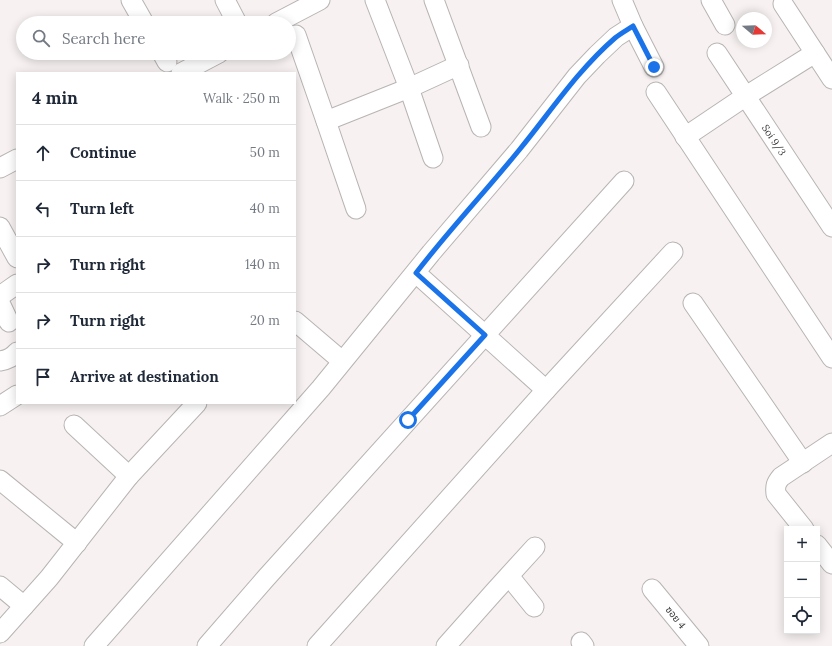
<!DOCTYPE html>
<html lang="en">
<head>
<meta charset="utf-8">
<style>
	body { margin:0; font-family:Lora,"Noto Sans Thai",serif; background:#f2f2f3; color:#1f2937 }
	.controls { position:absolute; right:12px; bottom:12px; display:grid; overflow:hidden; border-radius:0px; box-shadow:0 2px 10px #0003 }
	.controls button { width:36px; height:36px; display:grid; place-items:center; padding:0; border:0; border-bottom:1px solid #e0e1e3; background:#fff; color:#1f2937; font:20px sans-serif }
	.compass { position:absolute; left:736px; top:12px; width:36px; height:36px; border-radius:50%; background:#fff; box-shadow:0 2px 10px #0003; rotate:109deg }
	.stop { position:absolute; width:12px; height:12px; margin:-9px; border:3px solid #1a73e8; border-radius:50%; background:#fff }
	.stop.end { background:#1a73e8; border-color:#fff; box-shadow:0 1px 4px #0008 }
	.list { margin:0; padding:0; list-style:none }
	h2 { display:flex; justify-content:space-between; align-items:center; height:52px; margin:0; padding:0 16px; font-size:17px }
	h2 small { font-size:13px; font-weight:400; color:#747a83 }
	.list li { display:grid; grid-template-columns:26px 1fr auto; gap:12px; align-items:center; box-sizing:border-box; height:56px; padding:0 16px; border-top:1px solid #e0e1e3 }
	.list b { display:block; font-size:15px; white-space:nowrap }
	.list em { font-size:13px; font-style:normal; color:#747a83 }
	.icon { flex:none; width:22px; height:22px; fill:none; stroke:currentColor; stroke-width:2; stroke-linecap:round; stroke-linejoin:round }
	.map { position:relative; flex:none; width:832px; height:646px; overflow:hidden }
	.search { position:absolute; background:#fff; box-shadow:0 2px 10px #0003; left:16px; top:16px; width:280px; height:44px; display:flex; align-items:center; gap:10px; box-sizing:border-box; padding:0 14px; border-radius:22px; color:#747a83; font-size:15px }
	.panel { position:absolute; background:#fff; box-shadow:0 2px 10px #0003; left:16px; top:72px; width:280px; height:332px; border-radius:0px }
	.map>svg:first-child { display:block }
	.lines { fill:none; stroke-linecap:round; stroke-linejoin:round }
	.minor-casing { stroke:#b8b4b3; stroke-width:21 }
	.minor { stroke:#fff; stroke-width:19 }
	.route { stroke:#1a73e8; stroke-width:5 }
	.labels { text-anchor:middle; stroke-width:3; stroke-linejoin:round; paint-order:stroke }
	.street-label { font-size:10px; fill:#393837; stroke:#fff }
</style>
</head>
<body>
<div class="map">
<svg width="832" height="646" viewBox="0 0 832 646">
	<rect width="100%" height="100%" fill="#f7f2f1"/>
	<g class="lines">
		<g class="minor-casing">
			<g id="minor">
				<polyline points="131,0 144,23"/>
				<polyline points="225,0 237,23"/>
				<polyline points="375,0 409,88 433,158"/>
				<polyline points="434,0 481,127"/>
				<polyline points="622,0 633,26 654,67"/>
				<polyline points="711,0 725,25"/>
				<polyline points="783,4 832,79"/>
				<polyline points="276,23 320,0"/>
				<polyline points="296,35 326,121 356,209"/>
				<polyline points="162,53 167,62"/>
				<path id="s1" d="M717,53L832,227"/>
				<polyline points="181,73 219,53"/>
				<polyline points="656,92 832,358"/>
				<polyline points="326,121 409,88 459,65"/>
				<polyline points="685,137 746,96 815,53"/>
				<polyline points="0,168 17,159"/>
				<polyline points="0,227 17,258"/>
				<polyline points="416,273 546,390"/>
				<polyline points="0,296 17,284"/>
				<polyline points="0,303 9,322"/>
				<polyline points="693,303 803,463"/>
				<polyline points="295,321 342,361"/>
				<path d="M0,361C7,360 12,358 17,352"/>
				<polyline points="0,406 17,395"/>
				<polyline points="74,425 129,476"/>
				<polyline points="0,480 77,543"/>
				<path d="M804,529L776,494C775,486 776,483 781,477L832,443"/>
				<polyline points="817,545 832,564"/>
				<polyline points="509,576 534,607"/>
				<polyline points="0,586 24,606"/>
				<polyline points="652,589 699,646"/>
				<polyline points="0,633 49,578 129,476 197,403"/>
				<polyline points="581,642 584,646"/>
				<polyline points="94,646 321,388 431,253 519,150 577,76 597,55 616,37 633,26"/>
				<polyline points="207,646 266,578 624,181"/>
				<polyline points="317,646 546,390 673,252"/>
				<polyline points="446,646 494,592 535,547"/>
			</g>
		</g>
		<use href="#minor" class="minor"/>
	</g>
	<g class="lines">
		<path class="route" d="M408,420L485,335L416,273C449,230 486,191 520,149C551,111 578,70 615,38C621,33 627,30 633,26L654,67"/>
	</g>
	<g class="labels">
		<g class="street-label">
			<text dy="4" stroke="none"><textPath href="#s1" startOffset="104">Soi 9/3</textPath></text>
			<text transform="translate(676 617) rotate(51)" y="4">ซอย 4</text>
		</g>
	</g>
</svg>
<div class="controls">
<button>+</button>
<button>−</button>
<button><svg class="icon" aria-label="locate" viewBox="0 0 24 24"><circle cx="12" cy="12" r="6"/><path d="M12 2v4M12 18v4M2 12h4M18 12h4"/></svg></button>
</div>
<svg class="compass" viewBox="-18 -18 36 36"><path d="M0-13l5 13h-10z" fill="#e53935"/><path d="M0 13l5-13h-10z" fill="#747a83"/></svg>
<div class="stop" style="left:408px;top:420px"></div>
<div class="stop end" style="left:654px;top:67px"></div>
<div class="search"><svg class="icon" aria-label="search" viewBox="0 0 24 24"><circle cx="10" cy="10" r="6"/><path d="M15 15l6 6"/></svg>Search here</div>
<section class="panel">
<h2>4 min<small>Walk · 250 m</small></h2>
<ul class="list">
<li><svg class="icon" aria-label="ahead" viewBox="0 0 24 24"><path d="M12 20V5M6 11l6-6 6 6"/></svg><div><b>Continue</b></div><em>50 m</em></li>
<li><svg class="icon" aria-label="left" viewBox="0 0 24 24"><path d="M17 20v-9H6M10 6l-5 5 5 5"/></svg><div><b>Turn left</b></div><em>40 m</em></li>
<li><svg class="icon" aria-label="right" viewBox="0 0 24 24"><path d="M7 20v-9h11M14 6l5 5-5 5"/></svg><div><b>Turn right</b></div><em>140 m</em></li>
<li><svg class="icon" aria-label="right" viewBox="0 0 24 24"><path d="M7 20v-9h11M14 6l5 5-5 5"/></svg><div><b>Turn right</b></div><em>20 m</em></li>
<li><svg class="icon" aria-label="arrive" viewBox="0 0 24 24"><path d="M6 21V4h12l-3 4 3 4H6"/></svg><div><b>Arrive at destination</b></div></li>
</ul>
</section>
</div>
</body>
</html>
